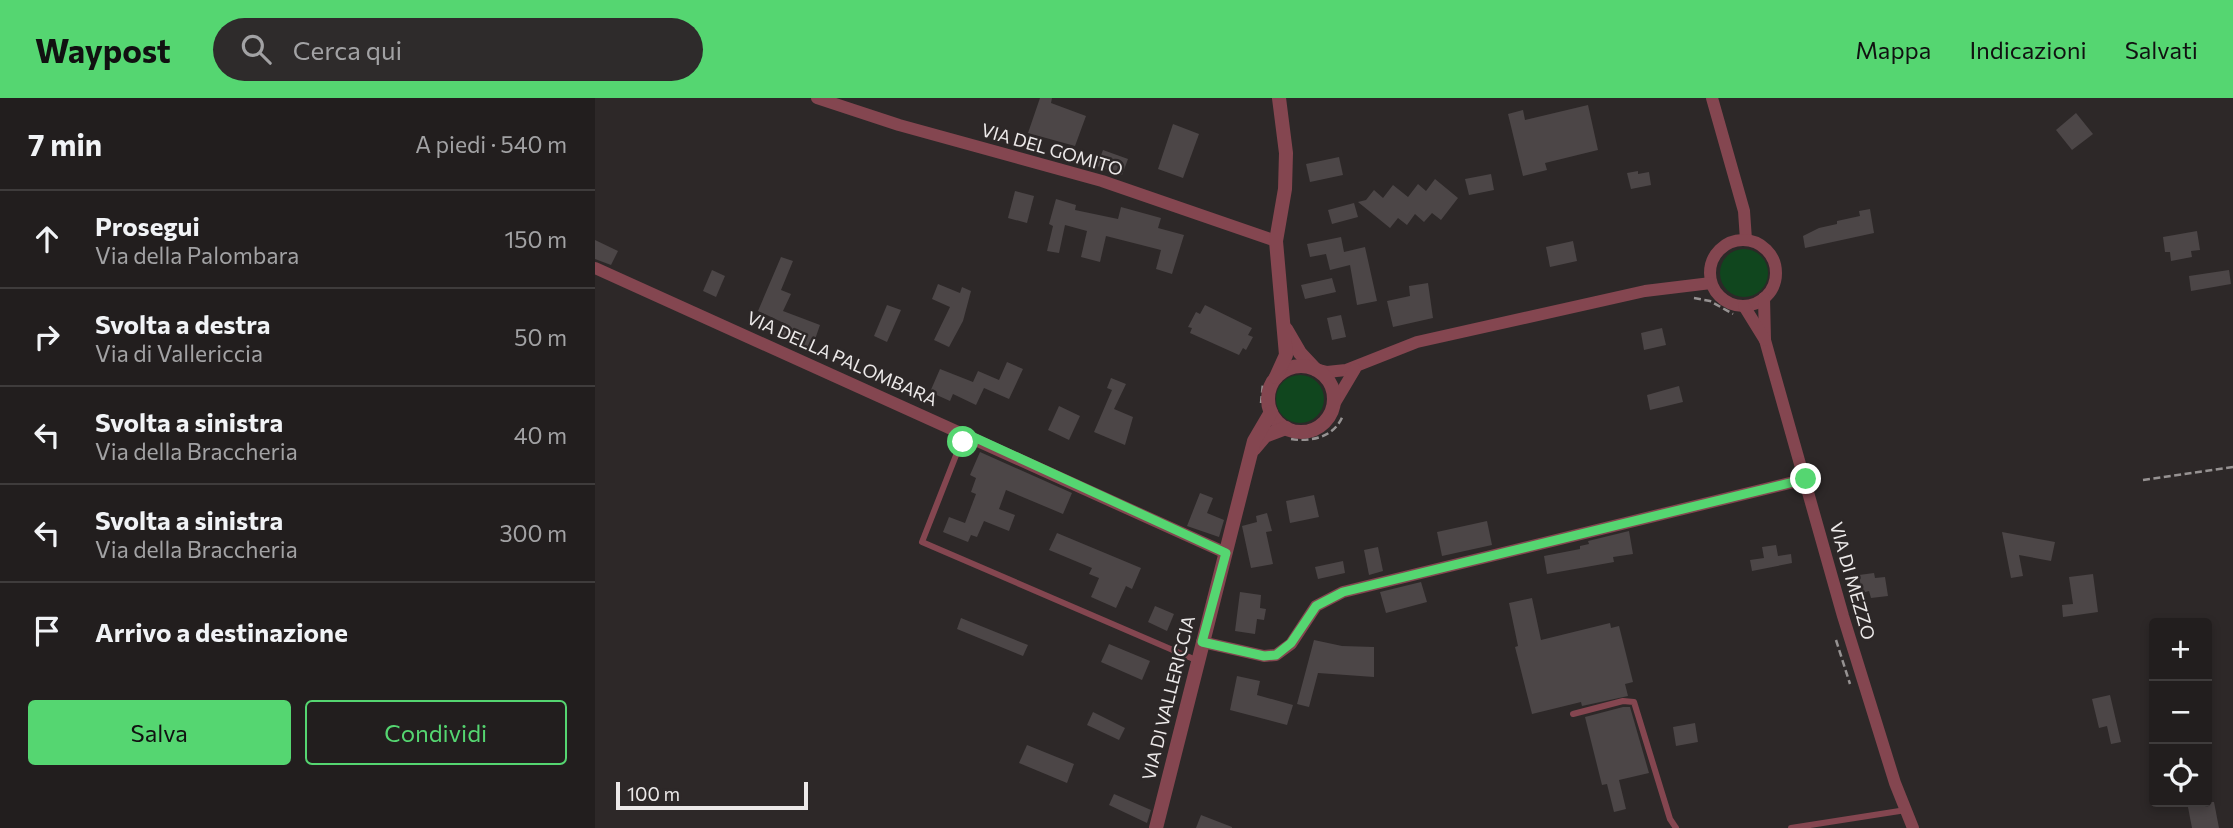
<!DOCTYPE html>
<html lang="it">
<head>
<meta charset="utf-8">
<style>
	body { margin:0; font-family:Commissioner,sans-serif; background:#2e2b2b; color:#f1f3f6 }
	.controls { position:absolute; right:21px; bottom:21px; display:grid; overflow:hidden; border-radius:7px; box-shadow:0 4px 10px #0003 }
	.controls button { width:63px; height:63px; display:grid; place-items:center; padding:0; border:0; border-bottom:2px solid #3f3c3c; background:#221e1e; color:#f1f3f6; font:35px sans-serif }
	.scale { position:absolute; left:21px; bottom:18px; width:192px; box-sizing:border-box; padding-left:7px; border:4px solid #ece9e9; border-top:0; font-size:19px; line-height:24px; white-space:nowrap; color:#ece9e9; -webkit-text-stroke:5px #2d2828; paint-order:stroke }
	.stop { position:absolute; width:21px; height:21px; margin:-16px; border:5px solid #55d671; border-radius:50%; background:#fff }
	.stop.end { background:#55d671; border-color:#fff; box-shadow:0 2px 7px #0008 }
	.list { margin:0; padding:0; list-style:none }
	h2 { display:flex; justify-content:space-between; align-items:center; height:91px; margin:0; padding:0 28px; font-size:30px }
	h2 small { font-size:23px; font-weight:400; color:#a2a2a4 }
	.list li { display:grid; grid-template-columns:46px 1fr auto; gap:21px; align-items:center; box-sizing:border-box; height:98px; padding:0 28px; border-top:2px solid #3f3c3c }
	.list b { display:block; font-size:26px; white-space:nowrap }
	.list p { margin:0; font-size:23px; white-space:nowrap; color:#a2a2a4 }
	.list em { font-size:23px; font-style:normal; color:#a2a2a4 }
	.actions { display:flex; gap:14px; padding:21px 28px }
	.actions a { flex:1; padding:16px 0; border:2px solid #55d671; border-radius:7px; text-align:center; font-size:24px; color:#55d671 }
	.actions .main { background:#55d671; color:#111 }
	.icon { flex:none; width:38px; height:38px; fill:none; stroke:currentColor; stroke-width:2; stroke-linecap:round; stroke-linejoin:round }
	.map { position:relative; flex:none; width:1638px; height:730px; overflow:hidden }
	header { display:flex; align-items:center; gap:42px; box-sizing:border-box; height:98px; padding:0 35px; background:#55d671; color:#111 }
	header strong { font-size:33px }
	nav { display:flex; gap:38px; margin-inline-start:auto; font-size:24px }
	.search { width:490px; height:63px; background:#2e2b2b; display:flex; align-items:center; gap:18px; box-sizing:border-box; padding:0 24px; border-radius:38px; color:#a2a2a4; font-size:26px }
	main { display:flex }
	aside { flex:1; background:#221e1e }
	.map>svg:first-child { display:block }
	.green { fill:#10461e }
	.building { fill:#4c4647 }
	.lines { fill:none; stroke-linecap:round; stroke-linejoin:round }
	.path { stroke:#969292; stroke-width:2.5; stroke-dasharray:7 3.5; stroke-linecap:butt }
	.service { stroke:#844650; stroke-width:6 }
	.minor { stroke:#844650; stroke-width:12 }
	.tertiary { stroke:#844650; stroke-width:14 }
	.route { stroke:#55d671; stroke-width:9 }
	.labels { text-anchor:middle; stroke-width:5; stroke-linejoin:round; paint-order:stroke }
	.street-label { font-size:18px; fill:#ece9e9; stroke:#2d2828 }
</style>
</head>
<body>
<header>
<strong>Waypost</strong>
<div class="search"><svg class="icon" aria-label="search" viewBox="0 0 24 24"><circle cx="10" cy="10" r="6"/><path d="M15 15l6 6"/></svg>Cerca qui</div>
<nav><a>Mappa</a><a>Indicazioni</a><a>Salvati</a></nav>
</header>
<main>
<aside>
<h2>7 min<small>A piedi · 540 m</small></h2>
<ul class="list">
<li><svg class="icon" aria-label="ahead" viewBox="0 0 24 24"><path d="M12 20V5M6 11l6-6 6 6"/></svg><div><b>Prosegui</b><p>Via della Palombara</p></div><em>150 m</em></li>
<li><svg class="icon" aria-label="right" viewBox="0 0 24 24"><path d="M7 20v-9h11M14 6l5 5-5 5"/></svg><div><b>Svolta a destra</b><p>Via di Vallericcia</p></div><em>50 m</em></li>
<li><svg class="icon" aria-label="left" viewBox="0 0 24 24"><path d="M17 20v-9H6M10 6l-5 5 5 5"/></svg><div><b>Svolta a sinistra</b><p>Via della Braccheria</p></div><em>40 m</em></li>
<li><svg class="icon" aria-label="left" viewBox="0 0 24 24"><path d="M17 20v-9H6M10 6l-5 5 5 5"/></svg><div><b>Svolta a sinistra</b><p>Via della Braccheria</p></div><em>300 m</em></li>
<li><svg class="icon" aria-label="arrive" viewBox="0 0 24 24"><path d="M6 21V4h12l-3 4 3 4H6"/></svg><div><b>Arrivo a destinazione</b></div></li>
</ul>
<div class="actions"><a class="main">Salva</a><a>Condividi</a></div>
</aside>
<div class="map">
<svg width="1638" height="730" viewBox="0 0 1638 730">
	<rect width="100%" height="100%" fill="#2d2828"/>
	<g class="green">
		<circle cx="1149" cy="175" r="24"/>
		<circle cx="705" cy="301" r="24"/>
	</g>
	<g class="building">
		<polygon points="445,0 457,0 456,5 491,18 480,48 433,35"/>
		<polygon points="993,7 1003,52 950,65 952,72 928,78 913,16 928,12 930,22"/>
		<polygon points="1481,15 1498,36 1477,52 1461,32"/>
		<polygon points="578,26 604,36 588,80 563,71"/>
		<polygon points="508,52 533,61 527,77 502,68"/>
		<polygon points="744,59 748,77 715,84 711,66"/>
		<polygon points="1043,73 1043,76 1054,74 1056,87 1036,91 1032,75"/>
		<polygon points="896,76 899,92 874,97 870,81"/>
		<polygon points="840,81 863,100 846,122 837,115 829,124 820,116 812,127 803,120 795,130 763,104 771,102 779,92 788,100 798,87 813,99 823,86 831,93"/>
		<polygon points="420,93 439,98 432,125 413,120"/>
		<polygon points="461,101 481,107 480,112 523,121 526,109 566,120 563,130 589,137 577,176 561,171 566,152 511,138 505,164 486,159 492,133 470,127 464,155 452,153 458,128 454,126"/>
		<polygon points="759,105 763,119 737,126 733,112"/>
		<polygon points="1275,111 1279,135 1210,150 1208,138 1224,130 1242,126 1242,123 1265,118 1264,113"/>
		<polygon points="1602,133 1605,152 1596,153 1597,159 1576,163 1575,154 1570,154 1568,139"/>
		<polygon points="746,139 749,154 770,149 782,203 762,207 755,167 735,172 731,156 715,159 712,146"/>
		<polygon points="0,142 23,153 16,167 0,161"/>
		<polygon points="978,143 982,163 955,169 951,149"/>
		<polygon points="186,159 198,163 186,192 196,196 188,213 225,227 217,250 186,239 191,226 163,213"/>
		<polygon points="117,172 130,178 121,199 108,193"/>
		<polygon points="1634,172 1636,186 1596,193 1594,178"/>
		<polygon points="737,180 741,194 710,201 706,187"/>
		<polygon points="833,185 838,220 798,229 792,203 815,198 814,188"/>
		<polygon points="343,186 365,195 367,189 376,193 368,223 354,249 339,242 355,209 337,201"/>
		<polygon points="292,207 306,212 292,244 279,238"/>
		<polygon points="610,207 657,230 653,237 658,239 651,252 648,250 644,257 595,235 597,230 593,229 601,214 605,216"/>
		<polygon points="746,217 751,239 737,242 732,220"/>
		<polygon points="1067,230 1071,247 1049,252 1046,235"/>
		<polygon points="412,264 428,271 414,301 389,290 381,307 358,296 355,303 335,294 345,271 378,284 383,273 404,282"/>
		<polygon points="516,280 531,286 519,311 538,319 530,347 499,334 517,292 512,290"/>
		<polygon points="1084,288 1088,304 1055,312 1052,297"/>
		<polygon points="464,308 485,318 474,342 453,332"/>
		<polygon points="385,354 477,395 468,416 411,392 404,411 420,417 414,433 389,423 382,439 376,437 373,444 348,434 354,419 370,425 381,396 376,394 381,380 375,377"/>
		<polygon points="605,395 618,400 612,415 629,422 624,439 592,428"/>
		<polygon points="719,397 724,419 695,425 691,403"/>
		<polygon points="672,415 677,433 671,434 678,466 656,470 647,428 662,424 661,418"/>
		<polygon points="892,423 897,447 847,458 842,434"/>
		<polygon points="1034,433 1038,456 1018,459 1019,464 952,476 949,458 985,451 985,448 994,446 993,443"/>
		<polygon points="1407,434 1460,444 1456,463 1424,457 1428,478 1416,480"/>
		<polygon points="462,435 546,470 537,491 531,488 521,510 496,499 504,480 494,476 497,470 454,452"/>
		<polygon points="1181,447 1183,458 1196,456 1197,465 1157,473 1155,462 1169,460 1167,449"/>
		<polygon points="783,449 788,473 774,477 769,452"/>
		<polygon points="748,463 750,475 723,481 720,469"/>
		<polygon points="1279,475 1280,480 1290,479 1293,498 1276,500 1274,493 1267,495 1264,477"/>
		<polygon points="1498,476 1503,514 1468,519 1467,507 1478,506 1474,479"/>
		<polygon points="826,484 832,504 791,515 785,494"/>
		<polygon points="645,494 666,497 665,510 671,511 669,522 662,521 660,536 640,533"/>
		<polygon points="937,500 946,542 1015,525 1016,530 1024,528 1038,584 1030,586 1033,598 987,608 986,604 937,616 920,549 923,548 914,505"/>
		<polygon points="560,508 579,516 572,533 553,524"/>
		<polygon points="366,520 433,547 428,558 362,531"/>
		<polygon points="719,542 747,548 779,549 779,579 723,575 714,609 702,606"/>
		<polygon points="514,546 555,563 547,582 506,564"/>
		<polygon points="642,578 665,583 662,597 698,607 692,627 635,612"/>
		<polygon points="1515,597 1526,644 1516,646 1512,628 1504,630 1497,601"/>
		<polygon points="1028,609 1035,609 1054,675 1024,682 1031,711 1019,714 1012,686 1007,687 990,619"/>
		<polygon points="498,614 530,630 524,642 492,627"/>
		<polygon points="1100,625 1103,644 1081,648 1078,629"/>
		<polygon points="432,647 479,666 472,685 424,665"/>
		<polygon points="519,696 556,712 552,725 514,707"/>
		<polygon points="1592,704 1619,704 1624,730 1597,730"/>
		<polygon points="606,717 637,729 637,730 601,730"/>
	</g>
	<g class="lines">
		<g class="path">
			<polyline points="1099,200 1115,203 1138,216"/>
			<polyline points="666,305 668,285"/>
			<path d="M696,341C717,344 740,339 748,317"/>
			<polyline points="1548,382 1638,369"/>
			<polyline points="1241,542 1255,586"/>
		</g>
		<g class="service">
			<polyline points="369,337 327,444 601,562"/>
			<polyline points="978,616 1028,603 1039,604 1075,721 1081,730"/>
			<polyline points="1196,730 1311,712"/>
		</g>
		<g class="minor">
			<polyline points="222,0 304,27 507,83 681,143"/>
			<polyline points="1117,0 1149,113 1151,142"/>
			<circle cx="1148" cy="175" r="33"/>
			<polyline points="0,170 631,455"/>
			<polyline points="1169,200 1170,242 1175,260 1248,518 1300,685 1318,730"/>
			<polyline points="1149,208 1170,242"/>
			<polyline points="720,271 732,274 751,272 822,244 1050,193 1116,185"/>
			<polyline points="738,308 760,271"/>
			<polyline points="607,544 669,558 681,557 696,546 721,508 748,494 1211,381"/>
		</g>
		<g class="tertiary">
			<polyline points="691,231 705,255 720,271"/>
			<circle cx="706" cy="301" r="33"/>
			<polyline points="681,279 691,257 681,143 690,91 691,55 684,0"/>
			<polyline points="659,351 670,338 691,330"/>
			<polyline points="561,730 659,343 676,314"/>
		</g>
	</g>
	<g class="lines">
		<polyline class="route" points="368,344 370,335 631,455 607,544 669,558 681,557 696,545 721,508 748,494 1211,381"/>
	</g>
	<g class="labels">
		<g class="street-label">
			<text transform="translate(457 52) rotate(16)" y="6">VIA DEL GOMITO</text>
			<text transform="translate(247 261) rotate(24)" y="6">VIA DELLA PALOMBARA</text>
			<text transform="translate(1257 483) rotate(74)" y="6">VIA DI MEZZO</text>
			<text transform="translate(574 600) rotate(-76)" y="6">VIA DI VALLERICCIA</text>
		</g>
	</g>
</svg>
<div class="controls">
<button>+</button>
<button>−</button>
<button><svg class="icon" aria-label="locate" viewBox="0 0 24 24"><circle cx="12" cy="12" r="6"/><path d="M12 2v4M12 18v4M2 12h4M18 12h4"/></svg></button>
</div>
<div class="scale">100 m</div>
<div class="stop" style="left:368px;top:344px"></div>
<div class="stop end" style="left:1211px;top:381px"></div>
</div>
</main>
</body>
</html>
